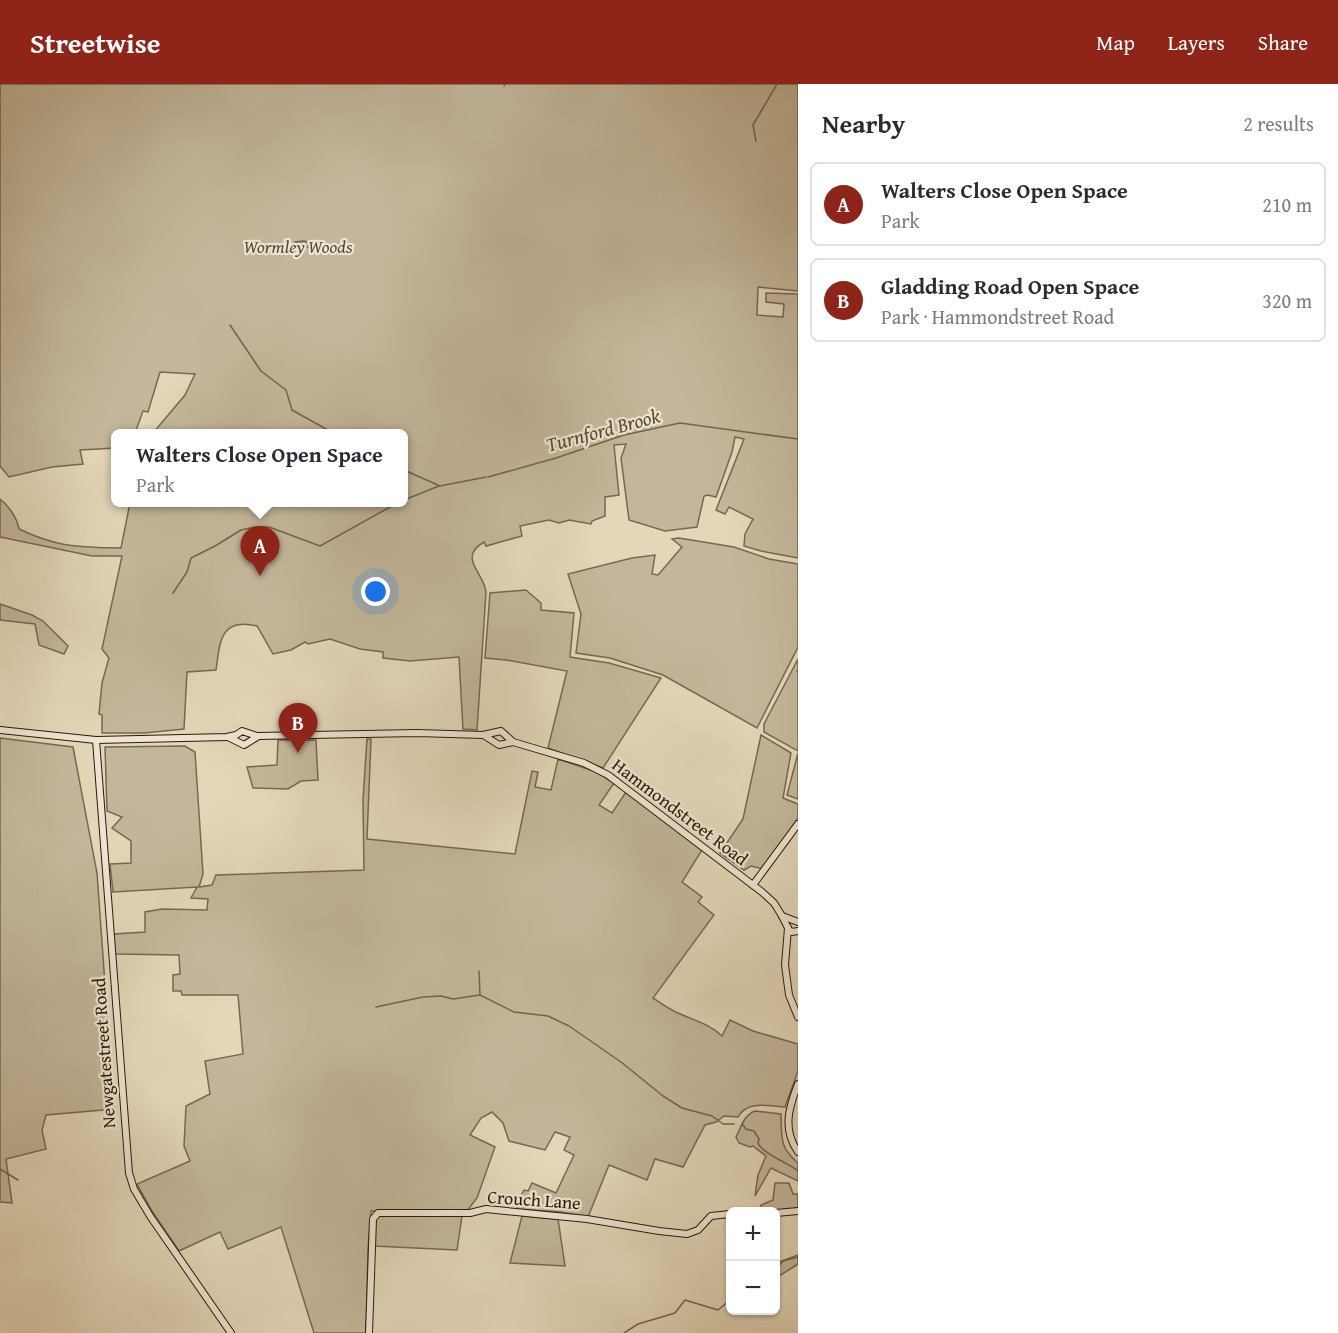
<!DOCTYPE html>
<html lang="en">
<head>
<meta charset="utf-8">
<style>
	body { margin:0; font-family:"Gentium Book Plus",serif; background:#f2f2f3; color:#2b2b33 }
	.controls { position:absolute; right:18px; bottom:18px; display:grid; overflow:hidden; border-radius:9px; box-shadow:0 2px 4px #0004 }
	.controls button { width:54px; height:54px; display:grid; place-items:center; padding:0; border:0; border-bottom:2px solid #e1e1e2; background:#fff; color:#2b2b33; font:30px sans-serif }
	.you { position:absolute; left:376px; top:508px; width:21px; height:21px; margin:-15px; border:4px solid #fff; border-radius:50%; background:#1a73e8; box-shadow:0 0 0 9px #1a73e833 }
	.badge { display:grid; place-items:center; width:39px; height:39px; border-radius:50%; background:#8f2418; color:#fff; font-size:20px; font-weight:700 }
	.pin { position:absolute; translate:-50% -50px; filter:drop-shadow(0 2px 3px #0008) }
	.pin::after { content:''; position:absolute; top:32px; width:21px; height:18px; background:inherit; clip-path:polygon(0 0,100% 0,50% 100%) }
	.popup { position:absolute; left:111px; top:345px; width:297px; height:78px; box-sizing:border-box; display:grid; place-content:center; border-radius:9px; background:#fff; filter:drop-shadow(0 2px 4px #0005); font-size:20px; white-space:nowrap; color:#7c7c81 }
	.popup b { font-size:22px; color:#2b2b33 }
	.popup::after { content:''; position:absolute; left:50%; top:100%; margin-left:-12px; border:12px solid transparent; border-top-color:#fff }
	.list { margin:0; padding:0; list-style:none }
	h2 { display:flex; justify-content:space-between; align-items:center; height:78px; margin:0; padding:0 24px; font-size:26px }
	h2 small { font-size:20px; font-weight:400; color:#7c7c81 }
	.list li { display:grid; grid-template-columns:39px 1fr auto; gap:18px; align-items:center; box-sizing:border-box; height:84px; margin:0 12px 12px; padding:0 12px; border:2px solid #e1e1e2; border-radius:9px }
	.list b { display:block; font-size:22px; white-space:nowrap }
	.list p { margin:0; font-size:20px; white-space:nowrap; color:#7c7c81 }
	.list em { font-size:20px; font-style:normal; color:#7c7c81 }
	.map { position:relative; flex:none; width:798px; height:1249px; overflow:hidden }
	header { display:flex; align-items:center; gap:36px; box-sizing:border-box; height:84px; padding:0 30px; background:#8f2418; color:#fff }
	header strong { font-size:28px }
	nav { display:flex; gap:33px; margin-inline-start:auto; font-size:21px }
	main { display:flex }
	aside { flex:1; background:#fff }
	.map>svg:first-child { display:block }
	.green { fill:#c3b79b; stroke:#766852; stroke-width:1.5 }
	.water { fill:#a3967d; stroke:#72644f; stroke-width:1.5 }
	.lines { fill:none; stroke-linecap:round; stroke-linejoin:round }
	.stream { stroke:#72644f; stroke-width:1.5 }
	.secondary-casing { stroke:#281909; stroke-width:8 }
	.secondary { stroke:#ede5d2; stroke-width:6 }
	.labels { text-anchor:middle; stroke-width:4.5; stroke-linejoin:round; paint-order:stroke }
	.park-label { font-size:18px; font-style:italic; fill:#564835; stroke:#ede5d2 }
	.street-label { font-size:18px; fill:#281909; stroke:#ede5d2 }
	.water-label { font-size:20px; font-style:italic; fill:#594b37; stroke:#ede5d2 }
</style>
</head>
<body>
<header>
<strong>Streetwise</strong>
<nav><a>Map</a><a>Layers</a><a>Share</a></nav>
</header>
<main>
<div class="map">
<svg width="798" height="1249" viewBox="0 0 798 1249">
	<rect width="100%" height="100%" fill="#e3d7b9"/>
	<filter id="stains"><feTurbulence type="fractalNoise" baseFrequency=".00333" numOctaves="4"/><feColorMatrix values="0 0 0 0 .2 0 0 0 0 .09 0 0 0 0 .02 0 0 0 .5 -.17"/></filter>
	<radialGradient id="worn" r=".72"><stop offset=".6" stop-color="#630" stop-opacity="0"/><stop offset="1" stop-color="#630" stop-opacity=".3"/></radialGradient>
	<g class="green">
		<path d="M0,0H798V207L758,203L757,231L783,233L784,220L766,218V209L798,210V474L761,467L744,462L745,450L753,435L729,423L725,430L716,426L744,355L735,353L732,368L716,413L708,411L704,412L697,443L665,447L629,436L621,374L626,360L614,361L619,411L605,413V432L592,437L591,440L569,436L559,439L549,436L520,442L522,452L486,462L484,458C457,474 484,488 486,508L477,646L463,645L459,573L410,577L383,574V568L360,565L330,555L308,560L305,558L291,566L273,570L257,542C220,533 220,558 216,586L187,588L184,645L144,649H102V631L99,630L102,599L109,574L102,565L122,472H92L0,453V415C9,422 17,434 19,445C59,464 79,463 121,464L130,419L404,418V350L153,349L185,311L195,290L160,288L148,328L143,327L135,349L116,350V364L80,366L83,380L52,383L9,393L0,382Z"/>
		<polygon points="679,454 734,463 769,475 798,480 798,563 757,644 663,591 610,574 576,569 581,530 568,490 632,474 655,471 652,490 658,491 682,463 672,455"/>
		<polygon points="526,506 541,519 541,526 574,529 570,573 609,579 661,594 603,684 548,664 567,587 506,576 485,574 490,509"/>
		<polygon points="0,520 32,531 43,537 68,562 64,570 39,561 35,540 0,536"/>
		<polygon points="798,575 798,667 764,648 764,640"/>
		<polygon points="761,651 791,669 783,714 798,720 798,734 763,785 751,782 744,786 720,769 743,735"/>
		<polygon points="0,654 73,663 97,789 114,1025 46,1031 42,1046 46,1065 6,1075 12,1119 0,1118"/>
		<path d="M367,655H371L367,755L515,770L532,687L538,688L535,703L551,706L558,675L596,688L614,699L599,721L612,729L626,708L702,766L682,798L702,813L698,818L714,831L653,914C661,919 669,925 678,929C693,936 710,940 722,952L730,936L753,947L798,960V987L785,1023C769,1022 747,1016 738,1033L724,1032L716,1038L705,1041L683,1083L655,1075L647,1096L609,1081L588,1133L560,1128L517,1125V1119L524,1106L528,1107L532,1099L556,1109L574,1071L564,1066L570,1053L555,1048L545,1066L509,1057L503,1039L492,1028L481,1034L470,1051L495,1063L477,1114L467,1127H371L368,1165L366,1249H314L281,1143L228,1165L220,1148L179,1167L152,1127L137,1100L190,1077L184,1062L186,1022L210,1010L205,977L243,970L238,911H182L181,907H173V891L180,890L179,871L115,870L114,850L145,848V828L162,825L207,826L208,815L191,814L197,803L113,808L110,780L131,779V757L112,744L122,733L107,727L105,663L185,662L195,668L203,790L199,803L212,801L216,791L364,786L363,716Z"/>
		<polygon points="278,656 316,656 318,696 301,697 288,705 253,704 247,683 277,681"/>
		<polygon points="798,669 798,715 787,711"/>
		<path d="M755,1027L781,1030C782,1054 779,1063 798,1079V1097L771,1084L755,1112L758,1091L766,1072L753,1062L750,1063L739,1059L736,1053C741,1043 744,1031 755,1027Z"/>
		<polygon points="775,1099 789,1099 793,1110 798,1110 798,1125 759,1128 761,1121 773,1116"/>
		<polygon points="379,1131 462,1132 457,1166 374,1162 375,1135"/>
		<polygon points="522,1132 558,1135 565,1182 510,1179"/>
		<polygon points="798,1171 798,1180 776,1194 776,1179"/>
	</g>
	<polygon class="water" points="303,157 344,164 345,168 337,169 295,161 295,158"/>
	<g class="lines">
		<g class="stream">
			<polyline points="504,2 505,0"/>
			<polyline points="798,42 798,41"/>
			<polyline points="756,57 753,41 777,0"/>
			<polyline points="230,241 261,287 286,306 292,326 335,350"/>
			<polyline points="404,386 440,402 486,393"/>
			<polyline points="488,393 556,374 624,351 680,339 798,355"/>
			<polyline points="404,416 439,402"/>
			<polyline points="173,509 187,488 191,474 215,462 241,446 255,443 269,443 320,462 399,418"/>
			<polyline points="797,587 798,587"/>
			<polyline points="480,911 514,928 548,932 569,942 621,978 663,1012 682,1024 712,1032 723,1040 734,1040"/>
			<polyline points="376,923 423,913 441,912 453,915 480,911 479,887"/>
			<path d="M742,1040L746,1045L754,1047L759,1055L758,1059C762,1069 788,1079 798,1087"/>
			<polyline points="0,1085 18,1096"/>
			<polyline points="776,1185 783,1177 798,1173"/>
			<polyline points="624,1249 638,1240 675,1229 685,1216 718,1226 730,1216"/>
		</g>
		<g class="secondary-casing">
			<g id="secondary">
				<polyline points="0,646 96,656 227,653 236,651 242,647 257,652 417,649 483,651 501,647 513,658 584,679 608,691 762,808 774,819 782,832 789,846 792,848 798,847"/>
				<polyline points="485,652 499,661 513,658"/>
				<polyline points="228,653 244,661 257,653"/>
				<polyline points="96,656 129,1089 134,1105 150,1132 231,1249"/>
				<polyline points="753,801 798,740"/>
				<polyline points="782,832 798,838"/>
				<polyline points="788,844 785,881 789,911 798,933"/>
				<path d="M798,1000C789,1023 782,1045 798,1068"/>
				<polyline points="776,1129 798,1127"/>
				<polyline points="369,1249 373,1135 378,1129 470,1129 486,1125 587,1135 659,1147 687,1150 698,1146 711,1132 730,1130"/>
			</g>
		</g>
		<use href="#secondary" class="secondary"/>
	</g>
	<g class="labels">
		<g class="park-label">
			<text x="298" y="169">Wormley Woods</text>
		</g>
		<g class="street-label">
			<text transform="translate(680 728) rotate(37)" y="6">Hammondstreet Road</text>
			<text transform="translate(104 969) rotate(-94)" y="6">Newgatestreet Road</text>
			<text transform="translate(534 1116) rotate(4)" y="6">Crouch Lane</text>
		</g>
		<g class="water-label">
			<text transform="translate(603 346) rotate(-15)" y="7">Turnford Brook</text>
		</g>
	</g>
	<rect width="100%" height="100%" filter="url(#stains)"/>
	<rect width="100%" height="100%" fill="url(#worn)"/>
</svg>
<div class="controls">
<button>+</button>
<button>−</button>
</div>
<div class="you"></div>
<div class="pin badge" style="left:260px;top:492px">A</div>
<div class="popup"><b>Walters Close Open Space</b>Park</div>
<div class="pin badge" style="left:298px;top:669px">B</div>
</div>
<aside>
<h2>Nearby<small>2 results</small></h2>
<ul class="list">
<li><span class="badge">A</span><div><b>Walters Close Open Space</b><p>Park</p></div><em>210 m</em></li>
<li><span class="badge">B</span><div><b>Gladding Road Open Space</b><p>Park · Hammondstreet Road</p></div><em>320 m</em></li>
</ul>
</aside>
</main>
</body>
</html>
